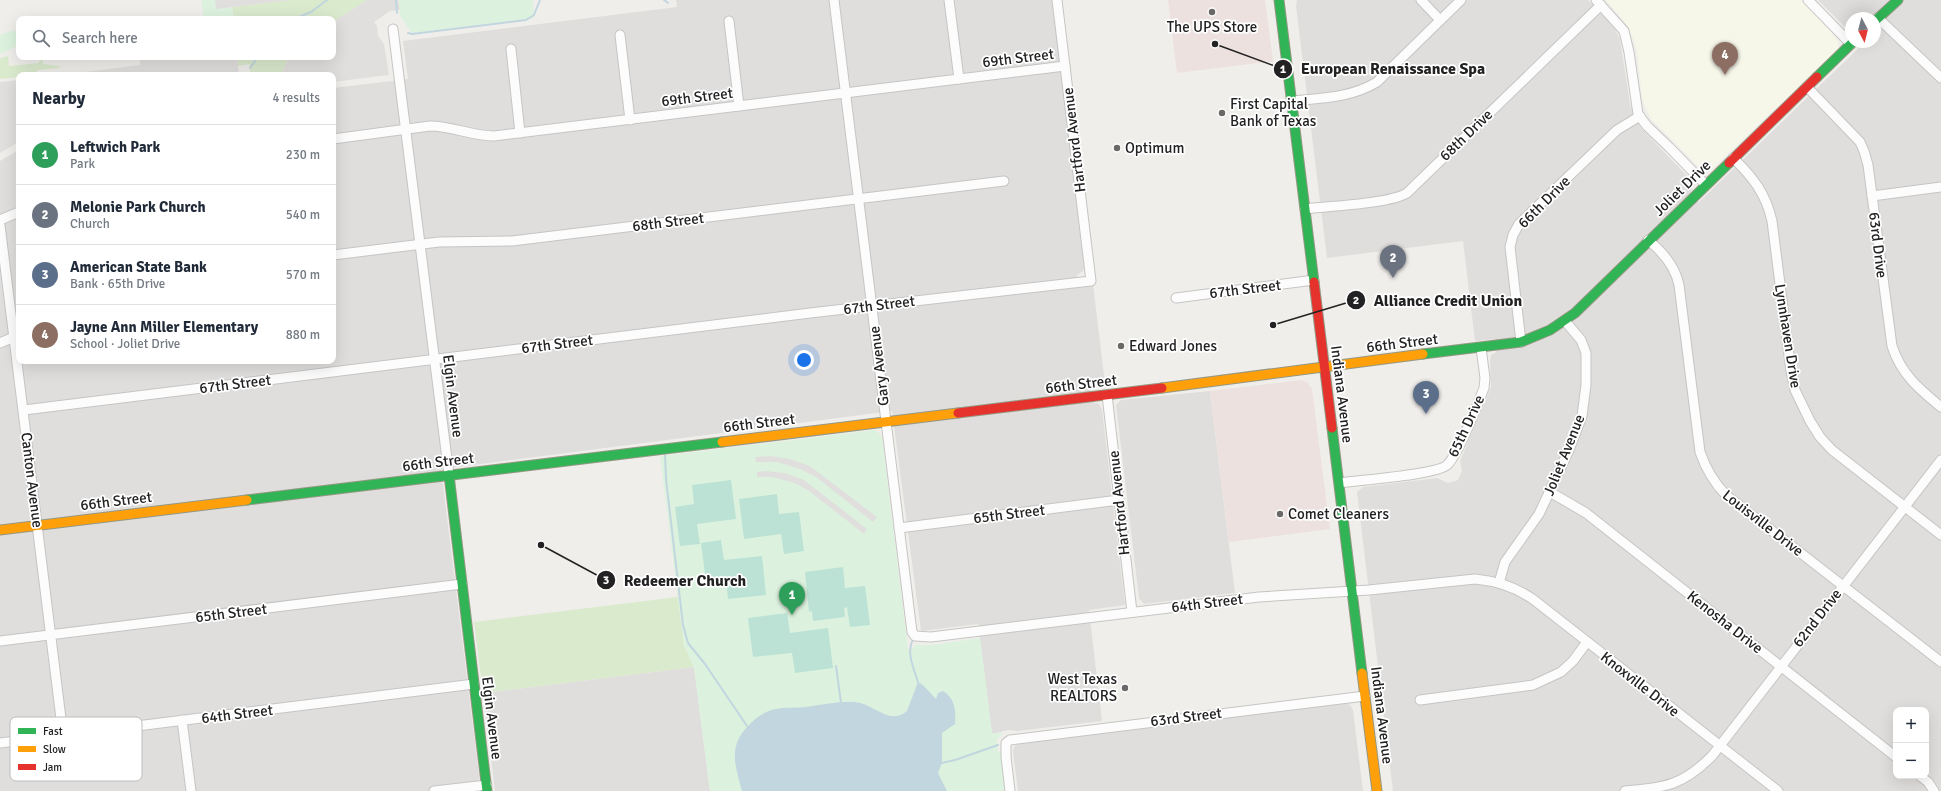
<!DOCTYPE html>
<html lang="en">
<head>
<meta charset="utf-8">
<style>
	body { margin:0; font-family:Signika,sans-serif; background:#f6f6f7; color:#1f2937 }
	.controls { position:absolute; right:12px; bottom:12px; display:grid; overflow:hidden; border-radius:8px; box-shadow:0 4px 16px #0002 }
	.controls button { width:36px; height:36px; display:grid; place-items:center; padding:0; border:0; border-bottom:1px solid #e0e1e3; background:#fff; color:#1f2937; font:20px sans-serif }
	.compass { position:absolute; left:1845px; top:12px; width:36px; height:36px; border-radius:50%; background:#fff; box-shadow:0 4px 16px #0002; rotate:173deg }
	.you { position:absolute; left:804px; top:360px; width:14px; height:14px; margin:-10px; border:3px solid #fff; border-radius:50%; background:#1a73e8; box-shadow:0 0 0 6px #1a73e833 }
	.badge { display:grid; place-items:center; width:26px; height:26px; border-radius:50%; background:#0f766e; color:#fff; font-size:13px; font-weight:700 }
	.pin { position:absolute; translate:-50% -33px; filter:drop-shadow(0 1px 2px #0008) }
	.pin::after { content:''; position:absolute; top:21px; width:14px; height:12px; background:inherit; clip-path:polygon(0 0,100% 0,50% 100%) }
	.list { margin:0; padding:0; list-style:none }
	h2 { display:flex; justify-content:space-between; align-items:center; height:52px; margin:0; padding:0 16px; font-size:17px }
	h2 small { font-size:13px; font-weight:400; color:#747a83 }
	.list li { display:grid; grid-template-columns:26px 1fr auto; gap:12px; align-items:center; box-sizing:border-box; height:60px; padding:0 16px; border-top:1px solid #e0e1e3 }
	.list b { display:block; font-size:15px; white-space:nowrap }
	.list p { margin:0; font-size:13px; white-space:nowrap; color:#747a83 }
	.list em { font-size:13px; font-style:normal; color:#747a83 }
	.icon { flex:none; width:22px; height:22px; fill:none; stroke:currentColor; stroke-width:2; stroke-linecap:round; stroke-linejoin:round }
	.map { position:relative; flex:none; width:1941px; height:791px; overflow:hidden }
	.search { position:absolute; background:#fff; box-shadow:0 4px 16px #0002; left:16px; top:16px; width:320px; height:44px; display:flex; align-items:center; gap:10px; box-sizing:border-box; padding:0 14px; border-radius:8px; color:#747a83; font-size:15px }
	.panel { position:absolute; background:#fff; box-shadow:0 4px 16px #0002; left:16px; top:72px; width:320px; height:292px; border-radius:8px }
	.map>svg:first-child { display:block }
	.residential { fill:#dfdedc; fill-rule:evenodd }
	.commercial { fill:#ece1de }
	.education { fill:#f6f6e9 }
	.grass { fill:#daeacd }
	.park { fill:#dcf2de }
	.pitch { fill:#bbe2d5 }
	.parking { fill:#e0dfde }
	.water { fill:#c2d6df }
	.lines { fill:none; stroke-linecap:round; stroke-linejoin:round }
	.stream { stroke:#c2d6df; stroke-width:2 }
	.street-casing { stroke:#c6c5c3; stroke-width:11 }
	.fast-casing { stroke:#959884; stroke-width:11 }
	.slow-casing { stroke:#959884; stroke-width:11 }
	.jam-casing { stroke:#959884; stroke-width:11 }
	.street { stroke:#fdfcfc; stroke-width:9 }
	.fast { stroke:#30b455; stroke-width:9 }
	.slow { stroke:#ff9f0a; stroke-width:9 }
	.jam { stroke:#e5322d; stroke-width:9 }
	.poi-dot { fill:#6a6968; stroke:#fff; stroke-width:1.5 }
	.labels { text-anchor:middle; stroke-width:3.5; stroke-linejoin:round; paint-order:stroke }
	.poi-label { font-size:15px; fill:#222; stroke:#fff; text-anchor:start }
	.street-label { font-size:15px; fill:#222; stroke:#fff }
	.key { fill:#fff; stroke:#bdbdbd; stroke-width:1 }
	.key-label { font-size:11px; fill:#222 }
	.leader { fill:none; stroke:#222; stroke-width:1.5 }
	.callout-dot { fill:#222; stroke:#fff; stroke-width:1.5 }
	.mark-label { font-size:12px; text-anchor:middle; font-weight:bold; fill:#fff }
	.callout-label { font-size:16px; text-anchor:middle; font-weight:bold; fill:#222; stroke:#fff; stroke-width:3.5; stroke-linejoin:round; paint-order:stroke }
</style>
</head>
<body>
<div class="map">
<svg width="1941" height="791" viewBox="0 0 1941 791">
	<rect width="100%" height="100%" fill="#f0eeeb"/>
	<g class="residential">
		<polygon points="676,0 1052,0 1085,266 1083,271 1077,275 1079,286 1093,284 1105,384 1090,386 1092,402 1099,404 1102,410 1125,605 1089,610 1102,721 1017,731 1008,730 992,734 978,624 921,631 892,411 441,469 481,791 0,791 0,161 19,150 19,361 333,361 333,88 408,79 403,41 677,7"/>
		<path d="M1297,0H1588L1614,28L1620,39L1630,105L1641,128L1692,181L1693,188L1690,193L1699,202L1865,42H1875V18H1851L1850,32L1818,0H1941V791H1393L1357,492L1363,487L1437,478L1448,483L1458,480L1462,471L1460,461L1491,387L1490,361L1491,355L1496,352L1495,339L1475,341L1463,241L1327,258L1296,6ZM1896,710H1926V776H1896Z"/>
		<polygon points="1210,391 1235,593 1144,604 1139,598 1116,405 1121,400"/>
		<polygon points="694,667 710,791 495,791 483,693"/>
		<polygon points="1346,703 1350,705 1353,710 1363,791 1018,791 1013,752 1014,747 1019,743"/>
	</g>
	<g class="commercial">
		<polygon points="1168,0 1265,0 1273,61 1177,73"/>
		<polygon points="1301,380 1308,383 1312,389 1330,529 1229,542 1210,391"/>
	</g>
	<polygon class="education" points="1606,0 1801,0 1838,40 1839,44 1838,49 1710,171 1706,172 1702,170 1652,120 1646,109 1642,98 1637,51 1633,38 1628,26"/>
	<g class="grass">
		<polygon points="290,0 367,0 333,22 333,19 234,19 232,7"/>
		<polygon points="8,56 9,66 39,63 39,61 43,60 43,64 60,66 59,68 38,70 35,75 19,75 19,77 0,79 0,58"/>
		<polygon points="237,57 289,57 282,73 251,75 249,64 238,66"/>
		<polygon points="678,597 684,646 694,667 483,693 474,622"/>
	</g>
	<g class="park">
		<polygon points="201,0 215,0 216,9 232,7 234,19 204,19"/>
		<polygon points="398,0 533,0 534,18 412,33 400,16"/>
		<polygon points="14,30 15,32 19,31 19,45 0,54 0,35"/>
		<polygon points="875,430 880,434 882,437 908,649 912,650 915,645 932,645 980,638 992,733 1003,733 997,740 998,752 1001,751 1006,791 710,791 694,667 684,646 660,456"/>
	</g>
	<g class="pitch">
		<polygon points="731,480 736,519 697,524 700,544 680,546 675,507 694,504 692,485"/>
		<polygon points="777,494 779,514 799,512 804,551 784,554 781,534 744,539 739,499"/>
		<polygon points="721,540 724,560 762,556 766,595 728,599 726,579 706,582 701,543"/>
		<polygon points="843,567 845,588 865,586 870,625 850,627 847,607 844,608 845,617 813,621 812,611 809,612 805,572"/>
		<polygon points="787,613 790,633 828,628 833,668 795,673 792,653 753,657 748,618"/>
	</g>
	<g class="parking">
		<polygon points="215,0 290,0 216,9"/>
		<polygon points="367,0 398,0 400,10 390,11 374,22 377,26 378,36 384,44 389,75 333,82 333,75 269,75 282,73 289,57 333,57 333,22"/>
		<polygon points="140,57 237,57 239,75 61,75 140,65"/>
		<polygon points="19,80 19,142 0,153 0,82"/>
		<polygon points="771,456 790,459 810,466 877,517 873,522 816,477 800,469 777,462 756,462 755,457"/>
		<polygon points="766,471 785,473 804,480 867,529 864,534 809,491 795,483 772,477 757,477 757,472"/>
	</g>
	<path class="water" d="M918,682L924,686L936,699L938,693L943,691C955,698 956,711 955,724L942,733V763L938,773L947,791H742C735,765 728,747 748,726C755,718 765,711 776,709C785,707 797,708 806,707C822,705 839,701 855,702C875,704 889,726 907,711Z"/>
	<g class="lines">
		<g class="stream">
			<polyline points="396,0 397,13"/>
			<polyline points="664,0 668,3"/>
			<polyline points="299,17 311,12 327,0"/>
			<polyline points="408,33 412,34 526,20 534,15 540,0"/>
			<polyline points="250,68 258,57"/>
			<polyline points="665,455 666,479 683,625 688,643 705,664 747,726"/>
			<path d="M914,638C905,651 914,669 918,682"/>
			<polyline points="836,666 841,703"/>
			<polyline points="942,763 955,760 998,745"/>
		</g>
		<g class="street-casing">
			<g id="street">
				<path d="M834,0L912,632L915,636L931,637L1259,597L1369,590L1475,579C1497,581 1516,587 1534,600L1778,791"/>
				<polyline points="949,0 959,79"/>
				<polyline points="1421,0 1440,20"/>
				<polyline points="1596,0 1624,31 1629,52 1638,114 1647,126 1669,147 1706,185"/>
				<polyline points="1808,0 1851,44"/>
				<polyline points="1878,18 1941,78"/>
				<polyline points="729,21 739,106"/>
				<polyline points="393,29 449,475"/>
				<polyline points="620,35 630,120"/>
				<polyline points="511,49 520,133"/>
				<path d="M1807,87L1860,142L1864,151L1868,165L1892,346C1901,374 1919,389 1941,407"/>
				<path d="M1292,101C1321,98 1351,98 1377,82L1461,0"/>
				<path d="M333,139L430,126C452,126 472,136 494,136L1065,66"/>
				<path d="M1733,158C1753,177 1766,194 1772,221L1791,371L1795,390L1810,421L1820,437L1832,450L1941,535"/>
				<polyline points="1872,196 1941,187"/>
				<path d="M1305,209C1328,206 1389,204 1407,193L1601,5"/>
				<polyline points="0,220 19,212"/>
				<polyline points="0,225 63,735"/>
				<path d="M1648,240C1663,252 1675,266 1679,285L1700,452C1706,469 1713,482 1726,495L1941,662"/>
				<polyline points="333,255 439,242 512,241 1004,181"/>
				<polyline points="1176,298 1314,280"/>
				<polyline points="1521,342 1510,247 1513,235 1519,224 1617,130 1640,116"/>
				<polyline points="0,343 14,337"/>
				<polyline points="1107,395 1132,612"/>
				<polyline points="24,410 810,313 1091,281 1057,0"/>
				<path d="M1339,483C1358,480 1436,475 1447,465C1459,454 1477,405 1484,388L1485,378L1481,348"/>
				<polyline points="1550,492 1586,513 1896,757"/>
				<polyline points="899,528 1119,500"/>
				<polyline points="1499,583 1505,562 1539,514 1569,450 1582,416 1586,385 1586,353 1581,340 1565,321"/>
				<polyline points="0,641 462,584"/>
				<polyline points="1420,700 1533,685 1561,672 1573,661 1587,642"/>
				<polyline points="182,720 191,791"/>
				<polyline points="0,743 474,684"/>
				<polyline points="1920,776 1928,782 1934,791"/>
				<polyline points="434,791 487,785"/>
				<polyline points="1010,791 1006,757 1006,743 1010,740 1365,696"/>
				<path d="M1625,791C1666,787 1682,786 1712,756L1941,460"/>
			</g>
		</g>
		<g class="fast-casing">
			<g id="fast">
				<polyline points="1279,0 1314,282"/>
				<polyline points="1875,21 1898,0"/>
				<polyline points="1817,77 1853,42"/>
				<polyline points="1423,354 1521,342 1550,330 1575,313 1729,163"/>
				<polyline points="1332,428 1362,673"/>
				<polyline points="449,475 487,791"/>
				<polyline points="247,500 722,442"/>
			</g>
		</g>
		<g class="slow-casing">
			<g id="slow">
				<polyline points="1162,388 1423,354"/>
				<polyline points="722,442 958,413"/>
				<polyline points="0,530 247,500"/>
				<polyline points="1362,673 1377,791"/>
			</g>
		</g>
		<g class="jam-casing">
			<g id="jam">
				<polyline points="1729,163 1817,77"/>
				<polyline points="1314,282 1332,428"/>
				<polyline points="958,413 1162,388"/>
			</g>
		</g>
		<use href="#street" class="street"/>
		<use href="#fast" class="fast"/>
		<use href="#slow" class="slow"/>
		<use href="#jam" class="jam"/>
	</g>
	<g class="poi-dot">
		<circle cx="1212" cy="12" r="4"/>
		<circle cx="1222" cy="113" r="4"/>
		<circle cx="1117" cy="148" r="4"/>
		<circle cx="1121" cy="346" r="4"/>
		<circle cx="1280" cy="514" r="4"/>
		<circle cx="1125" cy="688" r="4"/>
	</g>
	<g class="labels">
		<g class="poi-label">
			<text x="1212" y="32" text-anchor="middle">The UPS Store</text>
			<text x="1230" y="109">First Capital<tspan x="1230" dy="17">Bank of Texas</tspan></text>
			<text x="1125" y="153">Optimum</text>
			<text x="1129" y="351">Edward Jones</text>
			<text x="1288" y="519">Comet Cleaners</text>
			<text x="1117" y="684" text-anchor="end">West Texas<tspan x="1117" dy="17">REALTORS</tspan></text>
		</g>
		<g class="street-label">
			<text transform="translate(1018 58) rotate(-7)" y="5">69th Street</text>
			<text transform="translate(697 97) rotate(-7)" y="5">69th Street</text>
			<text transform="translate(1466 135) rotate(-44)" y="5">68th Drive</text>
			<text transform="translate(1074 140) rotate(-97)" y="5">Hartford Avenue</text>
			<text transform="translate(1682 188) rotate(-44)" y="5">Joliet Drive</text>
			<text transform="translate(1544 202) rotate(-45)" y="5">66th Drive</text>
			<text transform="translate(668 222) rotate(-7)" y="5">68th Street</text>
			<text transform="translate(1878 245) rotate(83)" y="5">63rd Drive</text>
			<text transform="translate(1245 289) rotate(-7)" y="5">67th Street</text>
			<text transform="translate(879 305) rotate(-7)" y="5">67th Street</text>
			<text transform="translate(1788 336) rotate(81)" y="5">Lynnhaven Drive</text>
			<text transform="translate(1402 343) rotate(-7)" y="5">66th Street</text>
			<text transform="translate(557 344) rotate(-7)" y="5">67th Street</text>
			<text transform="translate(879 366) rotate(-97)" y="5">Gary Avenue</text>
			<text transform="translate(235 384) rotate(-7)" y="5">67th Street</text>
			<text transform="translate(1081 384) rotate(-7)" y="5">66th Street</text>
			<text transform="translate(1342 394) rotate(83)" y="5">Indiana Avenue</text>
			<text transform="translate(453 396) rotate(83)" y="5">Elgin Avenue</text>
			<text transform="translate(759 423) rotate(-7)" y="5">66th Street</text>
			<text transform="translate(1466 426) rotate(-65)" y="5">65th Drive</text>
			<text transform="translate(1564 455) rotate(-68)" y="5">Joliet Avenue</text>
			<text transform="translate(438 462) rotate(-7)" y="5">66th Street</text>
			<text transform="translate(32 480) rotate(83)" y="5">Canton Avenue</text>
			<text transform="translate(116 501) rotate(-7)" y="5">66th Street</text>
			<text transform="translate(1119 503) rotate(-96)" y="5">Hartford Avenue</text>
			<text transform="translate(1009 514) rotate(-7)" y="5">65th Street</text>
			<text transform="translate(1763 523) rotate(38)" y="5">Louisville Drive</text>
			<text transform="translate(1207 603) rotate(-7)" y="5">64th Street</text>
			<text transform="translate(231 613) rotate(-7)" y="5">65th Street</text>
			<text transform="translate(1817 618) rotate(-52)" y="5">62nd Drive</text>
			<text transform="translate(1725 622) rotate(38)" y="5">Kenosha Drive</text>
			<text transform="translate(1640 684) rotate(38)" y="5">Knoxville Drive</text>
			<text transform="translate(237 714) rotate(-7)" y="5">64th Street</text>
			<text transform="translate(1382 715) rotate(83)" y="5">Indiana Avenue</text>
			<text transform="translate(1186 717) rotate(-7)" y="5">63rd Street</text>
			<text transform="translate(492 718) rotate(83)" y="5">Elgin Avenue</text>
		</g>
	</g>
	<rect x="10" y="717" width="132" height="64" rx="6" class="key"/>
	<rect x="18" y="728" width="18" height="6" fill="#30b455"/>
	<rect x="18" y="746" width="18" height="6" fill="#ff9f0a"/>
	<rect x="18" y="764" width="18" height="6" fill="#e5322d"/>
	<g class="key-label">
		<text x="43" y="735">Fast</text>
		<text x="43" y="753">Slow</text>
		<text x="43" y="771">Jam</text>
	</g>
	<path class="leader" d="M1215 44L1283 69M1273 325L1356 300M541 545L606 580"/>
	<g class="callout-dot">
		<circle cx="1215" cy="44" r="4"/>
		<circle cx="1273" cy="325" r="4"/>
		<circle cx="541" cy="545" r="4"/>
		<circle cx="1283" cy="69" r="10"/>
		<circle cx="1356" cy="300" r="10"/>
		<circle cx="606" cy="580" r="10"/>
	</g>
	<g class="mark-label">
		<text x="1283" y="73">1</text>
		<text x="1356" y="304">2</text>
		<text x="606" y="584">3</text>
	</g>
	<g class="callout-label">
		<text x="1393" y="74">European Renaissance Spa</text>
		<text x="1448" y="306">Alliance Credit Union</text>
		<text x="685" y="586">Redeemer Church</text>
	</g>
</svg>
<div class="controls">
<button>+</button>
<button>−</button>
</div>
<svg class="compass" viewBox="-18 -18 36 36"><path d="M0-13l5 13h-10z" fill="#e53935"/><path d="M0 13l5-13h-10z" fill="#747a83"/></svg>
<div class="you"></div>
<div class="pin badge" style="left:792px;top:615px;background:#2e9e5b">1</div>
<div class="pin badge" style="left:1393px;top:278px;background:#6b7280">2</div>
<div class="pin badge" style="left:1426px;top:414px;background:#5c6f8a">3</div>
<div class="pin badge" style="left:1725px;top:75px;background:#8d6e63">4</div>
<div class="search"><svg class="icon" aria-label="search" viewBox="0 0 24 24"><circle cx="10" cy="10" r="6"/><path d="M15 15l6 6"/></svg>Search here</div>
<section class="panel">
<h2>Nearby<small>4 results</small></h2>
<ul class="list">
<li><span class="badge" style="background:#2e9e5b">1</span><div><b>Leftwich Park</b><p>Park</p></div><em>230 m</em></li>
<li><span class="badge" style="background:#6b7280">2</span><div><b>Melonie Park Church</b><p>Church</p></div><em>540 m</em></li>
<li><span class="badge" style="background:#5c6f8a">3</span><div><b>American State Bank</b><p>Bank · 65th Drive</p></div><em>570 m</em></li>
<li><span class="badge" style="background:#8d6e63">4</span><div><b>Jayne Ann Miller Elementary</b><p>School · Joliet Drive</p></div><em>880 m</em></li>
</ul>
</section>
</div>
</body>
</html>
